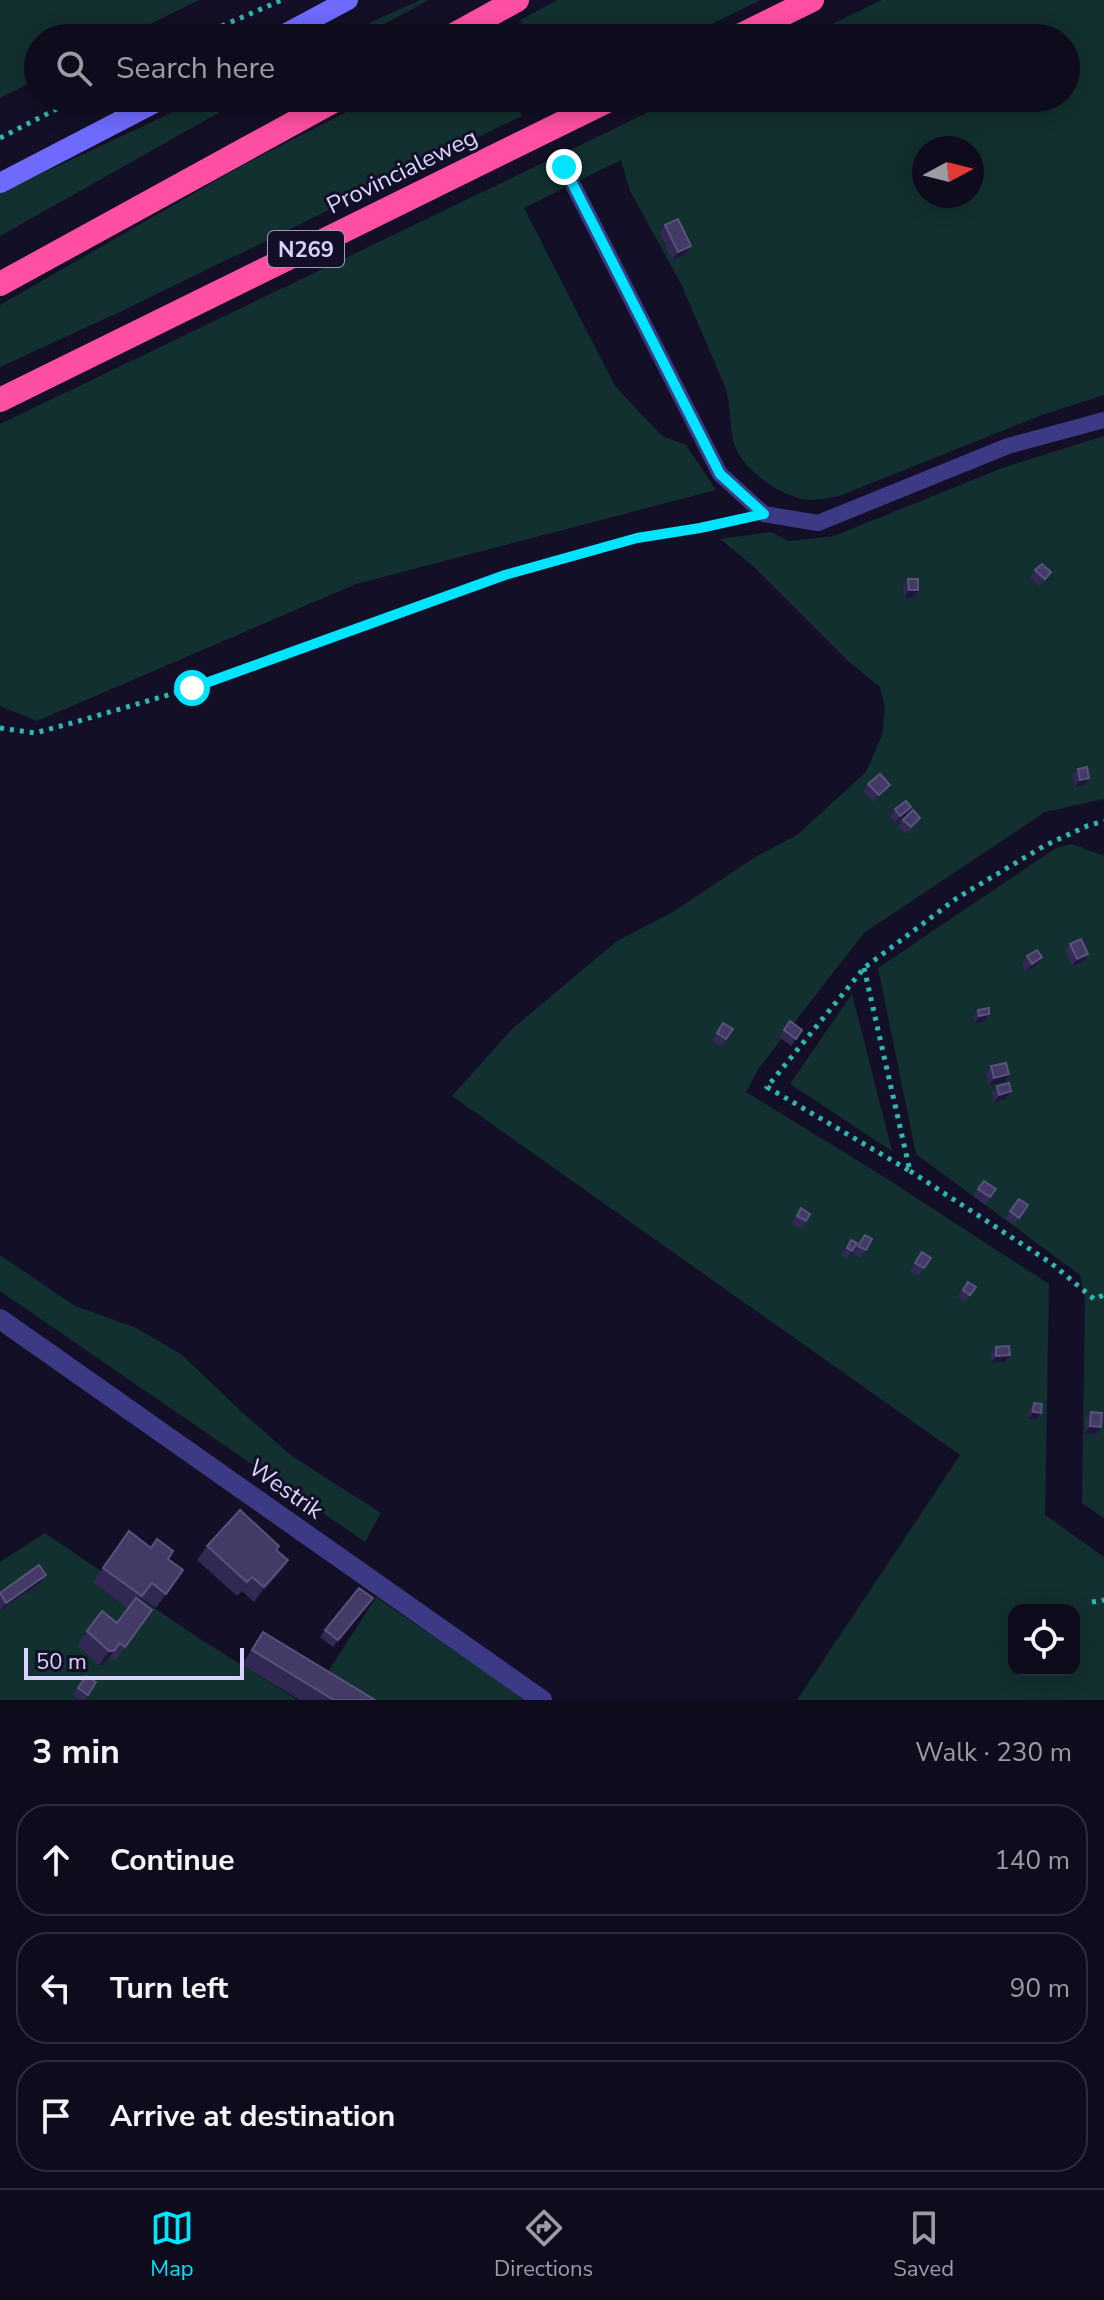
<!DOCTYPE html>
<html lang="en">
<head>
<meta charset="utf-8">
<style>
	body { margin:0; font-family:"Nunito Sans",sans-serif; background:#1c1929; color:#f1f3f6 }
	.controls { position:absolute; right:24px; bottom:24px; display:grid; overflow:hidden; border-radius:16px; box-shadow:0 4px 20px #0003 }
	.controls button { width:72px; height:72px; display:grid; place-items:center; padding:0; border:0; border-bottom:2px solid #2e2b3b; background:#0e0b1c; color:#f1f3f6; font:40px sans-serif }
	.compass { position:absolute; left:912px; top:136px; width:72px; height:72px; border-radius:50%; background:#0e0b1c; box-shadow:0 4px 20px #0003; rotate:83deg }
	.scale { position:absolute; left:24px; bottom:20px; width:220px; box-sizing:border-box; padding-left:8px; border:4px solid #d9d4ff; border-top:0; font-size:22px; line-height:28px; white-space:nowrap; color:#d9d4ff; -webkit-text-stroke:6px #130f26; paint-order:stroke }
	.stop { position:absolute; width:24px; height:24px; margin:-18px; border:6px solid #00e5ff; border-radius:50%; background:#fff }
	.stop.end { background:#00e5ff; border-color:#fff; box-shadow:0 2px 8px #0008 }
	.list { margin:0; padding:0; list-style:none }
	h2 { display:flex; justify-content:space-between; align-items:center; height:104px; margin:0; padding:0 32px; font-size:34px }
	h2 small { font-size:26px; font-weight:400; color:#9b9ba3 }
	.list li { display:grid; grid-template-columns:52px 1fr auto; gap:24px; align-items:center; box-sizing:border-box; height:112px; margin:0 16px 16px; padding:0 16px; border:2px solid #2e2b3b; border-radius:32px }
	.list b { display:block; font-size:30px; white-space:nowrap }
	.list em { font-size:26px; font-style:normal; color:#9b9ba3 }
	.icon { flex:none; width:44px; height:44px; fill:none; stroke:currentColor; stroke-width:2; stroke-linecap:round; stroke-linejoin:round }
	.map { position:relative; flex:none; width:1104px; height:1700px; overflow:hidden }
	.search { position:absolute; background:#0e0b1c; box-shadow:0 4px 20px #0003; left:24px; right:24px; top:24px; height:88px; display:flex; align-items:center; gap:20px; box-sizing:border-box; padding:0 28px; border-radius:44px; color:#9b9ba3; font-size:30px }
	.sheet { height:488px; background:#0e0b1c }
	nav { display:flex; justify-content:space-around; align-items:center; box-sizing:border-box; height:112px; border-top:2px solid #2e2b3b; background:#0e0b1c; font-size:22px; color:#9b9ba3 }
	nav a { display:grid; justify-items:center; gap:4px }
	nav .on { color:#00e5ff }
	.map>svg:first-child { display:block }
	.green { fill:#12302f; fill-rule:evenodd }
	.lines { fill:none; stroke-linecap:round; stroke-linejoin:round }
	.path { stroke:#2fb8b0; stroke-width:5; stroke-dasharray:4 6; stroke-linecap:butt }
	.lane { stroke:#3d3a85; stroke-width:16 }
	.street { stroke:#3d3a85; stroke-width:20 }
	.secondary { stroke:#6f6bff; stroke-width:20 }
	.highway { stroke:#ff4fa3; stroke-width:24 }
	.wall { fill:#312854 }
	.shaded-wall { fill:#1d163a }
	.building { fill:#433a66; stroke:#5a527e; stroke-width:2 }
	.route { stroke:#00e5ff; stroke-width:10 }
	.labels { text-anchor:middle; stroke-width:6; stroke-linejoin:round; paint-order:stroke }
	.shield { fill:#130f26; stroke:#9e99be; stroke-width:2 }
	.shield-label { font-size:22px; font-weight:bold; fill:#d9d4ff }
	.street-label { font-size:24px; fill:#d9d4ff; stroke:#130f26 }
</style>
</head>
<body>
<div class="map">
<svg width="1104" height="1700" viewBox="0 0 1104 1700">
	<rect width="100%" height="100%" fill="#130f26"/>
	<g class="green">
		<polygon points="0,0 199,0 122,38 38,38 38,79 0,98"/>
		<polygon points="420,0 429,0 358,38 336,38"/>
		<polygon points="557,0 761,0 682,38 529,38 520,20"/>
		<path d="M882,0H1104V395L1042,415L839,496C828,498 813,501 802,499C776,493 739,467 733,440C729,421 731,402 724,384L681,284L630,191L621,160L524,208L615,386L662,436L686,445L716,490L356,584L37,721L0,706V424L678,98H1066V38H803ZM924,148H972V196H924Z"/>
		<polygon points="203,98 245,98 0,236 0,193"/>
		<polygon points="374,98 513,98 522,116 124,310 0,367 0,305 243,165"/>
		<path d="M1104,436V799L1045,812L864,933L759,1068L746,1092L881,1175L1049,1284L1045,1515L1104,1557V1700H797L960,1455L452,1096L512,1029L617,941L673,912L755,857L797,835L866,772L882,735L885,707L880,687L848,661L753,566L720,539L771,532L789,541L834,536L1005,467ZM1014,1610H1074V1670H1014Z"/>
		<polygon points="1072,844 1104,856 1104,1518 1082,1503 1085,1300 1080,1275 916,1154 878,968 1056,848"/>
		<polygon points="852,994 892,1151 790,1084"/>
		<polygon points="0,1255 75,1306 134,1327 181,1354 245,1415 292,1456 381,1513 365,1542 0,1291"/>
		<polygon points="45,1533 200,1639 298,1700 0,1700 0,1562"/>
		<polygon points="376,1597 526,1700 357,1700 326,1675"/>
	</g>
	<g class="lines">
		<g class="path">
			<polyline points="194,38 282,0"/>
			<polyline points="0,138 78,98"/>
			<polyline points="0,728 35,733 72,723 192,688 505,575 637,538 738,520"/>
			<polyline points="864,968 910,1171 767,1087 864,968 957,898 1044,846 1087,826 1104,821"/>
			<polyline points="910,1171 1051,1263 1094,1299 1104,1295"/>
			<polyline points="1092,1602 1104,1600"/>
		</g>
		<polyline class="lane" points="564,167 720,474 764,514 818,523 1008,446 1104,420"/>
		<polyline class="street" points="0,1319 542,1700"/>
		<g class="secondary">
			<polyline points="277,38 348,0"/>
			<polyline points="0,183 164,98"/>
		</g>
		<g class="highway">
			<polyline points="448,38 517,0"/>
			<polyline points="735,38 812,0"/>
			<polyline points="0,284 339,98"/>
			<polyline points="0,400 613,98"/>
		</g>
	</g>
	<g class="wall">
		<polygon points="665,225 691,246 685,254 672,260 660,233"/>
		<polygon points="1035,570 1046,579 1040,586 1030,578"/>
		<polygon points="908,579 913,598 904,598 903,587"/>
		<polygon points="1078,769 1084,785 1075,787 1072,776"/>
		<polygon points="868,784 885,792 874,802 863,791"/>
		<polygon points="911,807 906,815 895,823 890,817 895,809"/>
		<polygon points="920,818 915,825 906,834 898,827 903,820"/>
		<polygon points="1070,944 1083,962 1072,966 1065,951"/>
		<polygon points="1027,956 1037,965 1026,972 1022,964"/>
		<polygon points="978,1010 989,1014 984,1022 974,1024 973,1017"/>
		<polygon points="790,1021 802,1030 791,1046 779,1037"/>
		<polygon points="723,1023 733,1029 721,1047 712,1041"/>
		<polygon points="991,1066 1004,1082 989,1085 986,1074"/>
		<polygon points="997,1086 1011,1091 1006,1099 994,1102 992,1093"/>
		<polygon points="984,1181 996,1189 985,1205 973,1196"/>
		<polygon points="1019,1199 1028,1205 1014,1225 1005,1219"/>
		<polygon points="801,1208 810,1214 801,1229 792,1224"/>
		<polygon points="865,1235 866,1250 860,1258 853,1253"/>
		<polygon points="851,1240 857,1243 847,1259 841,1255"/>
		<polygon points="922,1252 931,1258 919,1275 910,1271"/>
		<polygon points="968,1282 976,1287 965,1302 957,1297"/>
		<polygon points="996,1347 1004,1362 991,1363 991,1354"/>
		<polygon points="1034,1403 1041,1413 1036,1420 1028,1419 1029,1410"/>
		<polygon points="1091,1412 1101,1427 1096,1434 1085,1433 1086,1419"/>
		<polygon points="129,1531 183,1570 156,1608 141,1598 139,1601 152,1610 115,1661 110,1657 104,1665 99,1665 77,1645 102,1611 117,1623 128,1608 93,1582"/>
		<polygon points="207,1546 276,1550 288,1560 278,1575 254,1602 242,1591 237,1596 197,1560"/>
		<polygon points="41,1582 1,1610 0,1609 0,1593"/>
		<polygon points="373,1598 333,1647 320,1637 325,1630"/>
		<polygon points="263,1632 375,1700 300,1700 242,1665"/>
		<polygon points="86,1676 96,1682 84,1700 80,1700 72,1695"/>
	</g>
	<g class="shaded-wall">
		<polygon points="691,246 685,254 672,260 678,252"/>
		<polygon points="909,590 918,590 913,598 904,598"/>
		<polygon points="1089,778 1084,785 1075,787 1080,780"/>
		<polygon points="890,785 885,792 874,802 879,795"/>
		<polygon points="911,807 906,815 895,823 900,816"/>
		<polygon points="1088,954 1083,962 1072,966 1077,959"/>
		<polygon points="1042,957 1037,965 1026,972 1032,964"/>
		<polygon points="989,1014 984,1022 974,1024 979,1016"/>
		<polygon points="1009,1074 1004,1082 989,1085 994,1078"/>
		<polygon points="1011,1091 1006,1099 994,1102 999,1095"/>
		<polygon points="1010,1355 1004,1362 991,1363 996,1356"/>
		<polygon points="1033,1412 1041,1413 1036,1420 1028,1419"/>
		<polygon points="1090,1426 1101,1427 1096,1434 1085,1433"/>
		<polygon points="288,1560 278,1575 254,1602 264,1587"/>
		<polygon points="46,1575 41,1582 1,1610 6,1603"/>
		<polygon points="109,1651 114,1651 104,1665 99,1665"/>
	</g>
	<g class="building">
		<polygon points="678,219 691,246 678,252 665,225"/>
		<polygon points="1042,564 1051,572 1045,579 1035,570"/>
		<polygon points="908,579 918,579 918,590 909,590"/>
		<polygon points="1087,767 1089,778 1080,780 1078,769"/>
		<polygon points="880,774 890,785 879,795 868,784"/>
		<polygon points="906,801 911,807 900,816 895,809"/>
		<polygon points="913,810 920,818 911,827 903,820"/>
		<polygon points="1081,939 1088,954 1077,959 1070,944"/>
		<polygon points="1037,950 1042,957 1032,964 1027,956"/>
		<polygon points="989,1008 989,1014 979,1016 978,1010"/>
		<polygon points="790,1021 802,1030 796,1039 784,1030"/>
		<polygon points="723,1023 733,1029 726,1039 717,1033"/>
		<polygon points="1006,1063 1009,1074 994,1078 991,1066"/>
		<polygon points="1009,1083 1011,1091 999,1095 997,1086"/>
		<polygon points="984,1181 996,1189 990,1197 978,1189"/>
		<polygon points="1019,1199 1028,1205 1019,1218 1010,1211"/>
		<polygon points="801,1208 810,1214 806,1221 797,1216"/>
		<polygon points="865,1235 872,1239 866,1250 858,1246"/>
		<polygon points="851,1240 857,1243 852,1251 847,1248"/>
		<polygon points="922,1252 931,1258 924,1268 915,1263"/>
		<polygon points="968,1282 976,1287 970,1295 963,1290"/>
		<polygon points="1009,1346 1010,1355 996,1356 996,1347"/>
		<polygon points="1034,1403 1042,1404 1041,1413 1033,1412"/>
		<polygon points="1091,1412 1102,1413 1101,1427 1090,1426"/>
		<polygon points="240,1510 279,1546 276,1550 288,1560 264,1587 252,1577 247,1582 207,1546"/>
		<polygon points="129,1531 151,1548 157,1539 173,1551 168,1559 183,1570 166,1594 152,1583 142,1596 103,1568"/>
		<polygon points="39,1565 46,1575 6,1603 0,1593"/>
		<polygon points="359,1588 373,1598 338,1640 325,1630"/>
		<polygon points="136,1598 152,1610 125,1647 120,1643 114,1651 109,1651 87,1631 102,1611 117,1623"/>
		<polygon points="263,1632 375,1700 334,1700 252,1650"/>
		<polygon points="86,1676 96,1682 88,1695 78,1688"/>
	</g>
	<g class="lines">
		<polyline class="route" points="192,688 505,575 637,538 700,528 764,514 720,474 564,167"/>
	</g>
	<g class="labels">
		<rect class="shield" x="268" y="231" width="76" height="36" rx="6"/>
		<g class="shield-label">
			<text x="306" y="257">N269</text>
		</g>
		<g class="street-label">
			<text transform="translate(402 171) rotate(-26)" y="8">Provincialeweg</text>
			<text transform="translate(286 1489) rotate(35)" y="8">Westrik</text>
		</g>
	</g>
</svg>
<div class="controls">
<button><svg class="icon" aria-label="locate" viewBox="0 0 24 24"><circle cx="12" cy="12" r="6"/><path d="M12 2v4M12 18v4M2 12h4M18 12h4"/></svg></button>
</div>
<svg class="compass" viewBox="-18 -18 36 36"><path d="M0-13l5 13h-10z" fill="#e53935"/><path d="M0 13l5-13h-10z" fill="#9b9ba3"/></svg>
<div class="scale">50 m</div>
<div class="stop" style="left:192px;top:688px"></div>
<div class="stop end" style="left:564px;top:167px"></div>
<div class="search"><svg class="icon" aria-label="search" viewBox="0 0 24 24"><circle cx="10" cy="10" r="6"/><path d="M15 15l6 6"/></svg>Search here</div>
</div>
<section class="sheet">
<h2>3 min<small>Walk · 230 m</small></h2>
<ul class="list">
<li><svg class="icon" aria-label="ahead" viewBox="0 0 24 24"><path d="M12 20V5M6 11l6-6 6 6"/></svg><div><b>Continue</b></div><em>140 m</em></li>
<li><svg class="icon" aria-label="left" viewBox="0 0 24 24"><path d="M17 20v-9H6M10 6l-5 5 5 5"/></svg><div><b>Turn left</b></div><em>90 m</em></li>
<li><svg class="icon" aria-label="arrive" viewBox="0 0 24 24"><path d="M6 21V4h12l-3 4 3 4H6"/></svg><div><b>Arrive at destination</b></div></li>
</ul>
</section>
<nav>
<a class="on"><svg class="icon" aria-label="map" viewBox="0 0 24 24"><path d="M3 6l6-2 6 2 6-2v14l-6 2-6-2-6 2zM9 4v14M15 6v14"/></svg>Map</a>
<a><svg class="icon" aria-label="directions" viewBox="0 0 24 24"><path d="M12 3l9 9-9 9-9-9zM9 14v-3h6M13 9l2 2-2 2"/></svg>Directions</a>
<a><svg class="icon" aria-label="saved" viewBox="0 0 24 24"><path d="M7 4h10v16l-5-4-5 4z"/></svg>Saved</a>
</nav>
</body>
</html>
